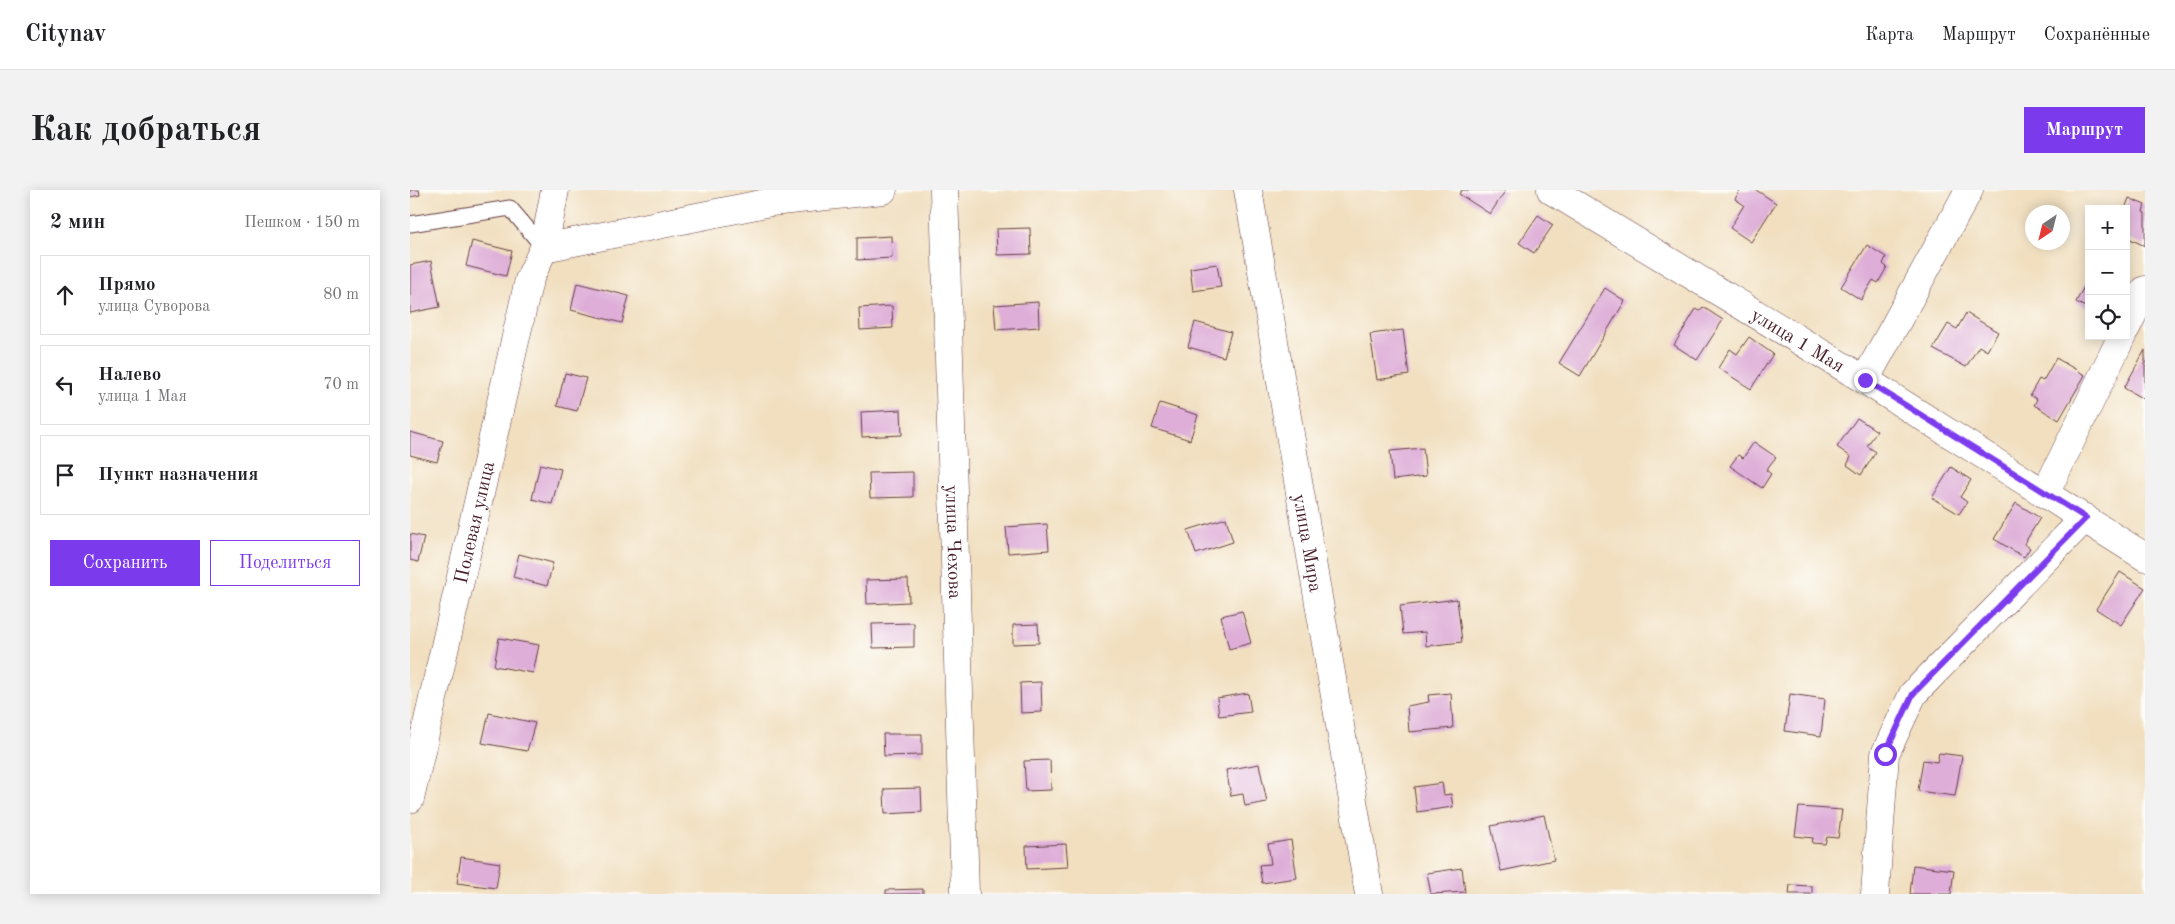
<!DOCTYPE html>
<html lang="ru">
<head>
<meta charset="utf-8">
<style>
	body { margin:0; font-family:"Old Standard TT",serif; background:#f2f2f2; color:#202124 }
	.controls { position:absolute; right:15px; top:15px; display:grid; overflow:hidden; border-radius:0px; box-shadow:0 2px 12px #0003 }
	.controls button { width:45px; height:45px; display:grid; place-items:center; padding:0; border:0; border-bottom:1px solid #e0e0e0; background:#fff; color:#202124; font:25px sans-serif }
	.compass { position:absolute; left:1615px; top:15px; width:45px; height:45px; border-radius:50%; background:#fff; box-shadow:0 2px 12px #0003; rotate:215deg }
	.stop { position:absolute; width:15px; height:15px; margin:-11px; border:4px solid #7c3aed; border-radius:50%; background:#fff }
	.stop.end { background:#7c3aed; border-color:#fff; box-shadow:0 1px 5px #0008 }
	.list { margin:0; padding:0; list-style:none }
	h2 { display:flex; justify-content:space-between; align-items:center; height:65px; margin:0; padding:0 20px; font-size:21px }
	h2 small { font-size:16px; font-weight:400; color:#757577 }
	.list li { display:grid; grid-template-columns:32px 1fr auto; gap:15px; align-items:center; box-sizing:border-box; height:80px; margin:0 10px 10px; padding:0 10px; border:1px solid #e0e0e0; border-radius:0px }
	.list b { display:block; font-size:19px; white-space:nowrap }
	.list p { margin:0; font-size:16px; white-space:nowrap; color:#757577 }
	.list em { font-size:16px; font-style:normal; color:#757577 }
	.actions { display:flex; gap:10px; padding:15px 20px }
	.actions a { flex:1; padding:11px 0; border:1px solid #7c3aed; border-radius:0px; text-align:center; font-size:18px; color:#7c3aed }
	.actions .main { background:#7c3aed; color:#fff }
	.icon { flex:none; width:28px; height:28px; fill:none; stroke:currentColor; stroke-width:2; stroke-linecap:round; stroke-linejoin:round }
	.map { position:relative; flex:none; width:1735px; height:704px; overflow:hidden; border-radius:0px }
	header { display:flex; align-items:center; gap:30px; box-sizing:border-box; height:70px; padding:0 25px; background:#fff; border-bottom:1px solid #e0e0e0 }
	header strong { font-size:24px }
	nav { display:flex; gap:28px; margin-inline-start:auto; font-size:18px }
	.intro { display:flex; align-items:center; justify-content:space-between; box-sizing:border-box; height:120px; padding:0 30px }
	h1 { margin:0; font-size:35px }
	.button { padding:12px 22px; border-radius:0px; background:#7c3aed; color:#fff; font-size:18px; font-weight:700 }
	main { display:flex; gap:30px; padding:0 30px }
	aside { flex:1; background:#fff; border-radius:0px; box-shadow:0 2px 12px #0003 }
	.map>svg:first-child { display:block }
	.building { fill:#deaed8 }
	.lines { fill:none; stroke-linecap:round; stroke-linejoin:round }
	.lane-casing { stroke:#633c41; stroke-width:17 }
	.street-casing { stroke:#633c41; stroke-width:29 }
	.lane { stroke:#fff; stroke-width:15 }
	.street { stroke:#fff; stroke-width:28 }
	.route { stroke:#7c3aed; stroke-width:6 }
	.labels { text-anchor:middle; stroke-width:5; stroke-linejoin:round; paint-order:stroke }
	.street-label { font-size:19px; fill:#4a1f2b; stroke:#fdfcf7 }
</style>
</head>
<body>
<header>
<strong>Citynav</strong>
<nav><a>Карта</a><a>Маршрут</a><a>Сохранённые</a></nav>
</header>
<div class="intro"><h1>Как добраться</h1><a class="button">Маршрут</a></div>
<main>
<aside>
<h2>2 мин<small>Пешком · 150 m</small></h2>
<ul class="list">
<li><svg class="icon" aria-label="ahead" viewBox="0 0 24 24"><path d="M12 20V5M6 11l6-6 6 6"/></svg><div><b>Прямо</b><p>улица Суворова</p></div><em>80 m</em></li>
<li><svg class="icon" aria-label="left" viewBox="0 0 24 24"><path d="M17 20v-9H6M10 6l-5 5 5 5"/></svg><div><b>Налево</b><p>улица 1 Мая</p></div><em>70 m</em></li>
<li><svg class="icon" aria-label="arrive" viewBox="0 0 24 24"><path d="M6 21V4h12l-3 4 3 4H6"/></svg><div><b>Пункт назначения</b></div></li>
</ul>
<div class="actions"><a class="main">Сохранить</a><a>Поделиться</a></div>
</aside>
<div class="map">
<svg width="1735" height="704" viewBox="0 0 1735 704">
	<rect width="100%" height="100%" fill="#fdfcf7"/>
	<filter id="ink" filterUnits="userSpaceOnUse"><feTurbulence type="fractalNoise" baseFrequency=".02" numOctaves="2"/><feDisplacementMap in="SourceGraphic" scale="10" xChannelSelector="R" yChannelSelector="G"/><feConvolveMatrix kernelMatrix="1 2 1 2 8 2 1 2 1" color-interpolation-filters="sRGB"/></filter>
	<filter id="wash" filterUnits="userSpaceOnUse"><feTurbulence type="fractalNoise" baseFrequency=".0096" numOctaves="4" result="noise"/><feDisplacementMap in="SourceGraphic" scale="20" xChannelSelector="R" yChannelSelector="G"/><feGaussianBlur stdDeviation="1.12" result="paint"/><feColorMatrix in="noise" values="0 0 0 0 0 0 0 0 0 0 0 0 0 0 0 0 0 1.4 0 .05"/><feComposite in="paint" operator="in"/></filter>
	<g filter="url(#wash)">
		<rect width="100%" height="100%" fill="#f1dfc0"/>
		<g id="blocks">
			<g class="building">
				<polygon points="0,0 9,0 10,5 0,7"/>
				<polygon points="1052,0 1096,0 1080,24 1049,4"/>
				<polygon points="1330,0 1346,0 1366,13 1341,52 1320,38 1334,15 1325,9"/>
				<polygon points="1719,8 1735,15 1733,22 1735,23 1735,56 1716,47 1715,19"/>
				<polygon points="1128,25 1143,35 1124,63 1109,53"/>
				<polygon points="620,38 621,64 587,65 586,39"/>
				<polygon points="481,46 482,68 447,70 447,48"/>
				<polygon points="62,51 102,61 96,86 56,76"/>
				<polygon points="1457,55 1476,67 1473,74 1477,77 1468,93 1463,90 1451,110 1431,97"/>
				<polygon points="21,71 30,117 0,123 0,75"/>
				<polygon points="807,74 811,97 783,101 780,78"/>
				<polygon points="1679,87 1679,119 1666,112"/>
				<polygon points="167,93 219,106 212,133 161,120"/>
				<polygon points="1195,98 1215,111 1170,186 1149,173"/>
				<polygon points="628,112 629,137 586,140 584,115"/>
				<polygon points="482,116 483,138 450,140 449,118"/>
				<polygon points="1293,117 1313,130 1287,170 1264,155 1286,119 1290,121"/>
				<polygon points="1556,123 1588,142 1577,161 1569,156 1556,177 1523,159 1538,134 1547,139"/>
				<polygon points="785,132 821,142 814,167 778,157"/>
				<polygon points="993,140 999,185 967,190 960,144"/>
				<polygon points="1339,147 1363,164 1341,199 1308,178 1320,159 1327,164"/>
				<polygon points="1735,160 1735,210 1714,198"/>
				<polygon points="1646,168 1675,185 1649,230 1624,215 1627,209 1620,205 1629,189 1633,191"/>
				<polygon points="155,183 176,188 167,221 147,216"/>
				<polygon points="750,213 788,225 780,250 742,238"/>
				<polygon points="491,220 492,245 452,247 451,222"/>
				<polygon points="1447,228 1467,241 1457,256 1466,262 1451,285 1437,275 1441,267 1427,257"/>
				<polygon points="0,242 33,251 27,272 0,265"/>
				<polygon points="1344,252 1366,267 1356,280 1361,284 1352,298 1320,276 1328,265 1333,268"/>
				<polygon points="1013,258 1016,286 983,290 980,261"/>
				<polygon points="130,274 151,279 142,314 122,309"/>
				<polygon points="1541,277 1561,290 1550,307 1557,312 1549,324 1522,308"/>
				<polygon points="503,282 503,307 460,308 459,283"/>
				<polygon points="1606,313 1630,328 1614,354 1620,358 1614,367 1584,349"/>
				<polygon points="816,328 823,352 786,364 778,340"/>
				<polygon points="637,334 639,360 598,363 596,337"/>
				<polygon points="0,344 14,347 8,372 0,370"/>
				<polygon points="109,364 143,373 137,396 103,387"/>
				<polygon points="1710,382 1735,398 1711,435 1686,419"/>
				<polygon points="498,389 499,412 457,414 456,390"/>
				<polygon points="1047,409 1052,452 1016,456 1015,442 993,444 990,416"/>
				<polygon points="832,421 841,453 819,459 811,426"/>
				<polygon points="504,433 504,457 463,458 462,434"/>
				<polygon points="628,434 629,453 603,454 603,435"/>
				<polygon points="89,448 129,455 123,483 84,476"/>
				<polygon points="631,492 632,522 611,523 610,493"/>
				<polygon points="838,503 841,522 809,526 807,508"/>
				<polygon points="1041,503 1043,538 999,542 997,516 1019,512 1018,505"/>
				<polygon points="1380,504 1415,509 1411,546 1375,541"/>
				<polygon points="79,523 125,533 117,561 72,553"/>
				<polygon points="473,544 512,544 512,565 474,566"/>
				<polygon points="1529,563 1552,566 1545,606 1508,601 1513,570 1527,572"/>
				<polygon points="640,570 641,600 616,601 614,571"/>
				<polygon points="849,574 857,612 835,616 833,604 821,606 816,580"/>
				<polygon points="1032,593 1034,605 1041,604 1043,617 1007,622 1004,597"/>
				<polygon points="511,598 512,622 475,624 474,599"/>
				<polygon points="1389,617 1432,620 1428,648 1417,647 1415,654 1402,653 1403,648 1385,646"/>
				<polygon points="1134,625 1144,670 1091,681 1081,636"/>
				<polygon points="881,650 887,688 852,693 849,675 861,674 858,654"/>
				<polygon points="656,654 658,677 617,679 616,656"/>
				<polygon points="51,667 90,673 86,698 47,693"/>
				<polygon points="1503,675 1544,680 1541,704 1500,704"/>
				<polygon points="1052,678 1055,702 1021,704 1017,683"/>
				<polygon points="1380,695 1402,696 1402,704 1379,704"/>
				<polygon points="513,699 513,704 476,704 476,700"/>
			</g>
		</g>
	</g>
	<g filter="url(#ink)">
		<use href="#blocks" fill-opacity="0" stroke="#633c41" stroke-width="1"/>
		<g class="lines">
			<g class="lane-casing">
				<polyline id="lane" points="0,34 100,18 134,58"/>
			</g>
			<g class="street-casing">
				<g id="street">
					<path id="s1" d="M534,0L555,704"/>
					<path id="s2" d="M838,0L959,704"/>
					<path id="s3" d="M1141,0L1455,190L1735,367"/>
					<polyline points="134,58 361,12 473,0"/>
					<polyline points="1716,138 1735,100"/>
					<polyline points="1455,190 1559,0"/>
					<polyline points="1635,304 1712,146"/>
					<path id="s4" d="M0,609L119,90L134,58L145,0"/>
					<polyline points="1465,704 1475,564 1503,504 1675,328"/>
				</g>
			</g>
			<use href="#lane" class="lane"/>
			<use href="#street" class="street"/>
		</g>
	</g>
	<g class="lines" filter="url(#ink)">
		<polyline class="route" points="1455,190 1676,328 1503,504 1475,564"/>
	</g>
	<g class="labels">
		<g class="street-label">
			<text dy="7" stroke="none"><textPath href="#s3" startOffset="289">улица 1 Мая</textPath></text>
			<text dy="7" stroke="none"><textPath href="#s4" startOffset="284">Полевая улица</textPath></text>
			<text dy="7" stroke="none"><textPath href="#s1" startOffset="352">улица Чехова</textPath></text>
			<text dy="7" stroke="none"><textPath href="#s2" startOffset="358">улица Мира</textPath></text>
		</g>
	</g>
</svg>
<div class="controls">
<button>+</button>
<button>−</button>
<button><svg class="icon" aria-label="locate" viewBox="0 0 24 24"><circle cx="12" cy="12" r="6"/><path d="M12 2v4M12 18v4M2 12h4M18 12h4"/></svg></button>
</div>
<svg class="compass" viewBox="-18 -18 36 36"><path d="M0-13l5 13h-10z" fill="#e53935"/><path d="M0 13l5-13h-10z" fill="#757577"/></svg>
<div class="stop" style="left:1475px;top:564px"></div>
<div class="stop end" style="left:1455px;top:190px"></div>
</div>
</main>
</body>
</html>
